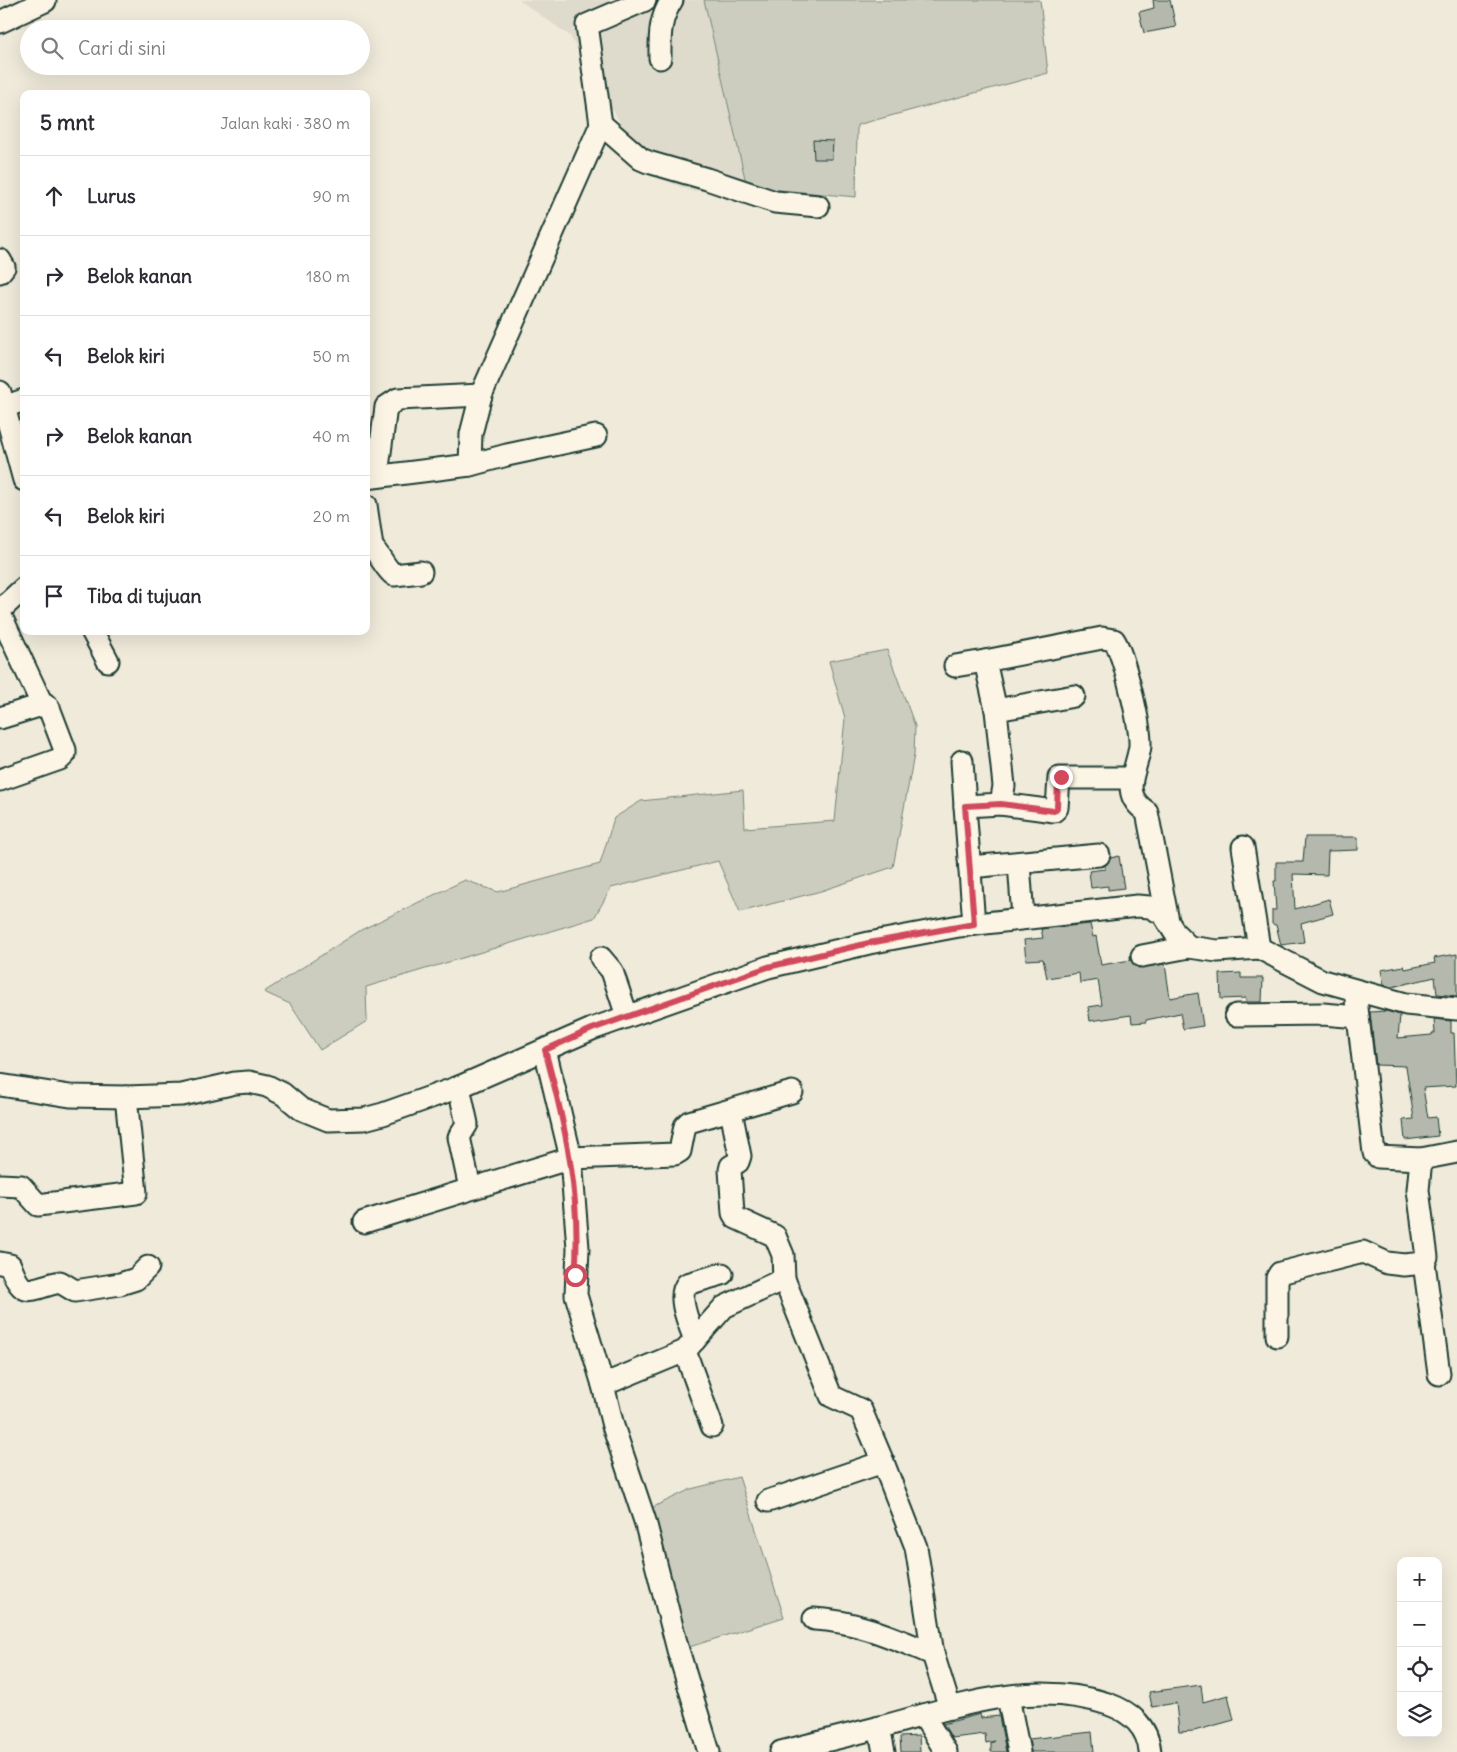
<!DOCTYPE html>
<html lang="id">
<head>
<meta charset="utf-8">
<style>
	body { margin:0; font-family:Delius,sans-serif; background:#f7f7f7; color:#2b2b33 }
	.controls { position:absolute; right:15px; bottom:15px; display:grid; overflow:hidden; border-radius:10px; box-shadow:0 5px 20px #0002 }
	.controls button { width:45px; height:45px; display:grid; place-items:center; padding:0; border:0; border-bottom:1px solid #e1e1e2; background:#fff; color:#2b2b33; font:25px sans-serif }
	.stop { position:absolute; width:15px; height:15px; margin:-11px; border:4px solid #d1495b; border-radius:50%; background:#fff }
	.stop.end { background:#d1495b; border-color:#fff; box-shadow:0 1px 5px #0008 }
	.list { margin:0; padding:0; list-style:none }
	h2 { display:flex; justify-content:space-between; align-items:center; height:65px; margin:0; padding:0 20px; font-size:21px }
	h2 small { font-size:16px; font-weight:400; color:#7c7c81 }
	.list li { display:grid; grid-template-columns:32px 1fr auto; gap:15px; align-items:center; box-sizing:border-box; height:80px; padding:0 20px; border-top:1px solid #e1e1e2 }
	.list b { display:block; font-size:19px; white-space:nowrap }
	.list em { font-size:16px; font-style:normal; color:#7c7c81 }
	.icon { flex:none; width:28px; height:28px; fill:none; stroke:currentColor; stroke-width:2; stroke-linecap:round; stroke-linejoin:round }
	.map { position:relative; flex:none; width:1457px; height:1752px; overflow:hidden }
	.search { position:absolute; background:#fff; box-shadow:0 5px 20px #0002; left:20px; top:20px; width:350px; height:55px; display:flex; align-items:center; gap:12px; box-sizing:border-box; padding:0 18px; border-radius:28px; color:#7c7c81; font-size:19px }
	.panel { position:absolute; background:#fff; box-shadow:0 5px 20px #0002; left:20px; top:90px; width:350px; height:545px; border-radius:10px }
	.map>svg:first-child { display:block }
	.built { fill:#dedbcc }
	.green { fill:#cccdbf; stroke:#76857a }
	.building { fill:#b5b9ad; stroke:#1f3d34 }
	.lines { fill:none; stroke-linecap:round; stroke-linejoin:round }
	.minor-casing { stroke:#1f3d34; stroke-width:25 }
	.minor { stroke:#fcf5e5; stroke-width:21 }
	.route { stroke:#d1495b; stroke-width:6 }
</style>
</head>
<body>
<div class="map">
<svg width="1457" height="1752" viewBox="0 0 1457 1752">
	<rect width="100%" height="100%" fill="#efeada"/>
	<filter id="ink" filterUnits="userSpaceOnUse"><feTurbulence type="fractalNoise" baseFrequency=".02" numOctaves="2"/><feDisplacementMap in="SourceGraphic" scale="10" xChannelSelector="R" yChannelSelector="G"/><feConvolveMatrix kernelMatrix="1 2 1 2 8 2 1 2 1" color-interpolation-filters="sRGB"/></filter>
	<g filter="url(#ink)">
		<polygon class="built" points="519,0 704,0 747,187 691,191 650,174 570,36"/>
		<g class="green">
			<polygon points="704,0 1040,0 1048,73 857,125 856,197 747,187"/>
			<polygon points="887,650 915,726 914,755 893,867 821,891 740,912 718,861 611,888 594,918 366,987 367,1021 320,1050 290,1004 264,992 361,930 465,880 498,892 600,864 614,818 641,801 743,790 745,828 835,821 845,718 829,661"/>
			<polygon points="739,1477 784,1617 686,1648 645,1511 691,1489"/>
		</g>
		<g class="building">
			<polygon points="1153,0 1170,0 1176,27 1144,33 1139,12 1154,8"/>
			<polygon points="813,140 833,141 832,159 814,159"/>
			<polygon points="1305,837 1358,837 1358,850 1328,851 1327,875 1293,874 1295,909 1329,899 1333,914 1301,923 1304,942 1281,945 1276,925 1272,924 1272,910 1276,910 1274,881 1276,881 1276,862 1303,862"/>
			<polygon points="1119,856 1124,888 1108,890 1108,886 1091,888 1089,871 1105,869 1105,866 1111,858"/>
			<polygon points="1090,924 1093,937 1096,936 1101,965 1131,960 1138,968 1165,964 1170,998 1198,993 1203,1026 1183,1029 1180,1013 1146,1020 1146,1022 1132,1023 1131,1015 1090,1021 1088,1007 1102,1005 1098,980 1080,983 1079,973 1047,978 1043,959 1026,960 1024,940 1043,938 1041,929"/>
			<polygon points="1457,954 1457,996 1437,994 1435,977 1392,987 1384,985 1381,970 1404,966 1405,969 1435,963 1434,958"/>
			<polygon points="1241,973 1241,978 1263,978 1262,1002 1246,1002 1246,998 1221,999 1220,974"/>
			<polygon points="1386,1011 1400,1015 1398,1038 1432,1035 1432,1033 1435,1033 1434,1019 1451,1021 1451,1033 1454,1033 1456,1086 1423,1088 1428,1118 1436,1117 1438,1136 1405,1140 1403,1120 1414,1119 1406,1066 1376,1065 1370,1012"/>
			<polygon points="1201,1685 1203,1702 1228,1695 1234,1720 1194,1731 1179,1732 1176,1703 1152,1707 1149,1692"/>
			<polygon points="980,1714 981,1718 999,1716 1006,1752 991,1752 991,1743 995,1741 986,1743 985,1734 952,1738 943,1724"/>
			<polygon points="1092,1732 1094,1752 1031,1752 1029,1739"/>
			<polygon points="919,1736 920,1752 901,1752 900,1737"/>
		</g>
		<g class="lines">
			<g class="minor-casing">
				<g id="minor">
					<polyline points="0,22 45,1"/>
					<path d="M660,58C660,36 659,20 672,0"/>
					<polyline points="601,124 641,159 648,162 707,179 775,202 818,206"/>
					<polyline points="0,260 4,267 0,272"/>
					<polyline points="0,392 24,480"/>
					<polyline points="4,407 24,400"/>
					<polyline points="470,465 507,455 596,436"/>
					<polyline points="377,475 386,407 398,399 481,395"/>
					<polyline points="366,478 470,465 471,434 481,395 601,124 587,25 645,0"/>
					<path d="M366,505L372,547C380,555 386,570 394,575L421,572"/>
					<polyline points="0,610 24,588"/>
					<polyline points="0,614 42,704"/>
					<polyline points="92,631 108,661"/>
					<polyline points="955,666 985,661"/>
					<path d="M996,710L985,661L1102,638L1114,640C1124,655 1141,727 1140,746C1137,772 1118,793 1147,812L1168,921"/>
					<polyline points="0,718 45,704 49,708 65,750 65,754 60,759 0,780"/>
					<polyline points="962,761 965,806"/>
					<polyline points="1001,804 1054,811 1057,808 1059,778 1131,778"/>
					<polyline points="1243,847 1259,948"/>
					<polyline points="1019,863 1023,918"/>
					<polyline points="970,867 1099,855"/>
					<polyline points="974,924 965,806 1001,804 1004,786 996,710 1074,696"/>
					<polyline points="1142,956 1189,947"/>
					<polyline points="601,958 612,971 627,1016"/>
					<polyline points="1236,1015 1323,1014 1358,1017"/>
					<polyline points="545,1050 571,1158 578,1248 576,1295 603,1385 613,1426 645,1521 678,1650 709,1752"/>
					<polyline points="0,1085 70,1096 126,1097 182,1095 235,1083 249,1082 267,1086 283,1094 301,1109 328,1120 364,1119 383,1114 459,1087 592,1029 768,967 869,943 959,926 1137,906 1150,907 1163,914 1175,933 1189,947 1217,951 1259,948 1323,981 1406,1004 1457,1009"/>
					<polyline points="459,1087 467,1124 459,1137 470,1188"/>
					<polyline points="731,1111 740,1156 738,1162 731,1166 730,1170 733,1213 736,1218 775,1236 783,1255 784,1279"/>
					<polyline points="1421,1159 1457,1152"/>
					<polyline points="0,1185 21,1186 38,1205 136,1193 126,1097"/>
					<polyline points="364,1222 571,1158 675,1154 680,1151 685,1126 689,1122 792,1092"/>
					<path d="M0,1263L10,1265C24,1302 29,1288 60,1282L75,1291L120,1284L136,1279L148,1267"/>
					<polyline points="1424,1263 1439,1374"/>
					<polyline points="1277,1336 1277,1278 1280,1273 1363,1252 1387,1263 1404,1265 1424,1263 1427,1257 1418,1190 1421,1159 1378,1157 1374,1153 1355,991"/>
					<path d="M695,1340C690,1326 676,1297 687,1284L722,1274"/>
					<polyline points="685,1351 712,1426"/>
					<polyline points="603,1385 685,1351 724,1307 784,1279 831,1396 861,1410 883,1462"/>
					<polyline points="768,1501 883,1462 916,1547 933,1654"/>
					<path d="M814,1619C857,1621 894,1638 933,1654L950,1708"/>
					<polyline points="1008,1697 1019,1752"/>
					<polyline points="923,1715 946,1752"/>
					<polyline points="879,1727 884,1752"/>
					<path d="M781,1752C813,1744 845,1736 877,1728C953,1708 1030,1678 1108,1704C1131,1712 1148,1727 1150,1752"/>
				</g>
			</g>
			<use href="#minor" class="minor"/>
		</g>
	</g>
	<g class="lines" filter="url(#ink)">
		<path class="route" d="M575,1275C582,1199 565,1124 545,1050L592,1029L768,967L869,943L974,924L965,806L1001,804L1054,811L1057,808L1058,780L1061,777"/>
	</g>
</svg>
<div class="controls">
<button>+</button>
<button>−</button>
<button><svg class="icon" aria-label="locate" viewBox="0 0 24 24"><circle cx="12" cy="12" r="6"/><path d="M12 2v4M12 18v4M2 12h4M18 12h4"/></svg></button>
<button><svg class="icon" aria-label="layers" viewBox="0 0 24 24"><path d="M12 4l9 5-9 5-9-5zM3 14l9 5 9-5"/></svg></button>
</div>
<div class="stop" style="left:575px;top:1275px"></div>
<div class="stop end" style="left:1061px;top:777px"></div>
<div class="search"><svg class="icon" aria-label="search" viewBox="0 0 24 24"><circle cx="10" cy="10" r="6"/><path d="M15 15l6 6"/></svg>Cari di sini</div>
<section class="panel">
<h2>5 mnt<small>Jalan kaki · 380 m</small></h2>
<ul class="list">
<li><svg class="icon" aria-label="ahead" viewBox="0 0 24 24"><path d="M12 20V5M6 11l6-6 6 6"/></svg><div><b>Lurus</b></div><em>90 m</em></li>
<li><svg class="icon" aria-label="right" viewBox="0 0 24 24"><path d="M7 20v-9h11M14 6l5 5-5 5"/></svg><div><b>Belok kanan</b></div><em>180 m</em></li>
<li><svg class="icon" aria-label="left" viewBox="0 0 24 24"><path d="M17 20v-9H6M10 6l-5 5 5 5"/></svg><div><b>Belok kiri</b></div><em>50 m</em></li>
<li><svg class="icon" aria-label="right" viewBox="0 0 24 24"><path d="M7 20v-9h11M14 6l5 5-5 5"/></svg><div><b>Belok kanan</b></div><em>40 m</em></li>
<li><svg class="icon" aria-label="left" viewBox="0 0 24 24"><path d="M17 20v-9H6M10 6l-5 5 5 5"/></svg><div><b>Belok kiri</b></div><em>20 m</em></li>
<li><svg class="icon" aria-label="arrive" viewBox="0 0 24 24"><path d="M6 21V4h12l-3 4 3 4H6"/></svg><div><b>Tiba di tujuan</b></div></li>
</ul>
</section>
</div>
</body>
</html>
